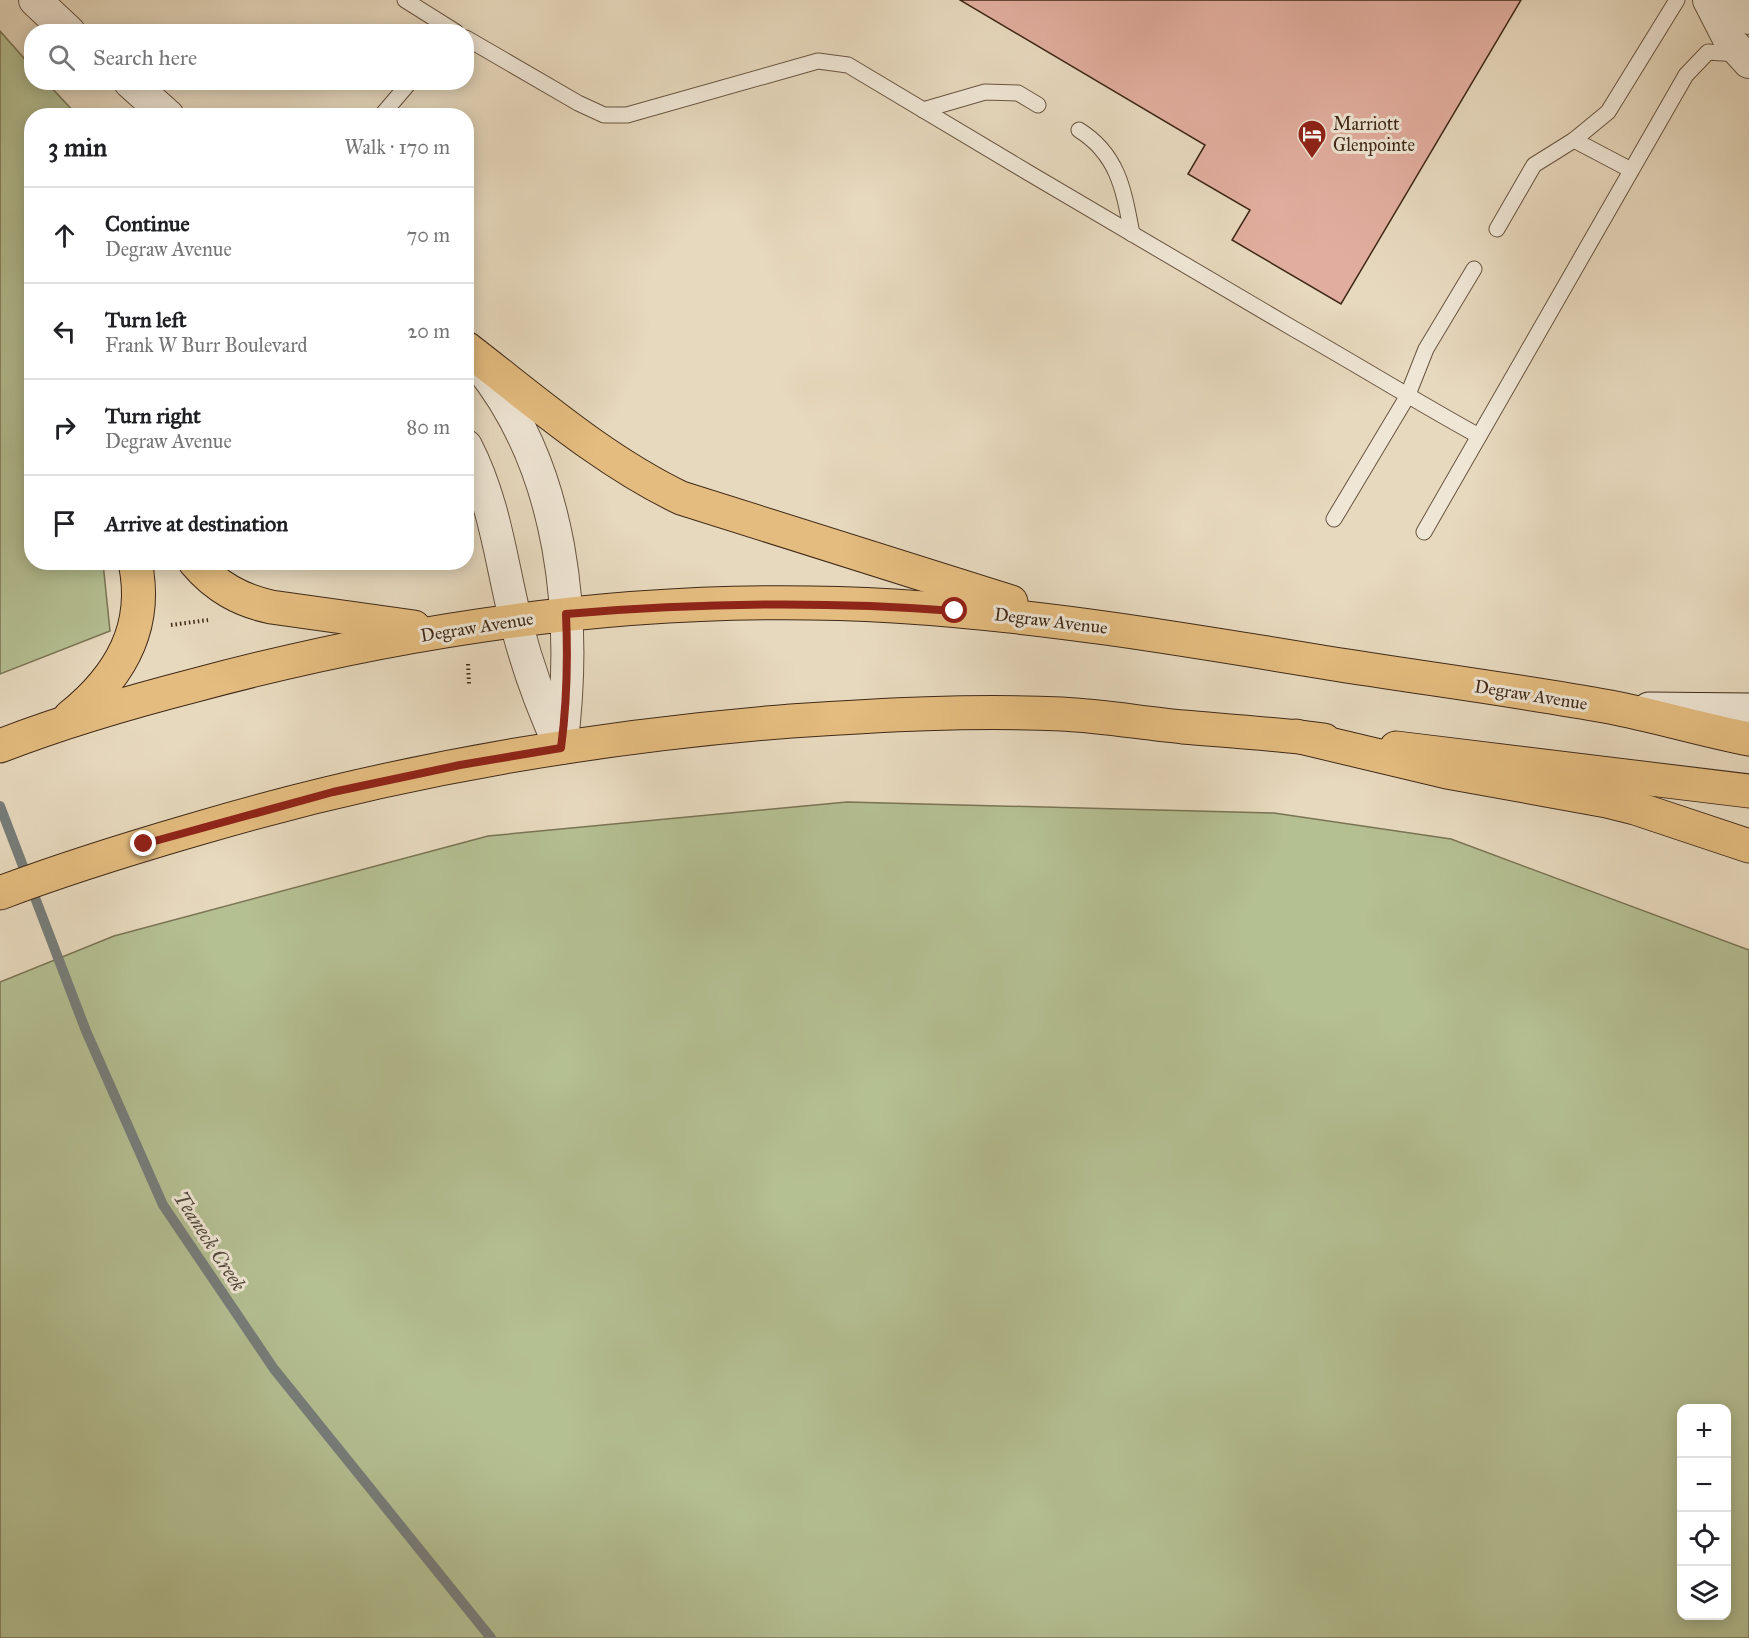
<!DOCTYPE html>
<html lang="en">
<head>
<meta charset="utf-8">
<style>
	body { margin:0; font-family:"IM FELL Great Primer",serif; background:#f2f2f2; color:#202124 }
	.controls { position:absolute; right:18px; bottom:18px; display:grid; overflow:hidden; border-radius:12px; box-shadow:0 3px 15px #0003 }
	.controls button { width:54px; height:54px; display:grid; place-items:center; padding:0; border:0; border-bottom:2px solid #e0e0e0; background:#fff; color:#202124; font:30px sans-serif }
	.stop { position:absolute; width:18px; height:18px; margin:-14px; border:4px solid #8f2418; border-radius:50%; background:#fff }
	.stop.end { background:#8f2418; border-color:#fff; box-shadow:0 2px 6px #0008 }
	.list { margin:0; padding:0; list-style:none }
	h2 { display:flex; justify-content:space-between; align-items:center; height:78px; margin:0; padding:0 24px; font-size:26px }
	h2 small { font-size:20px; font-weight:400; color:#757577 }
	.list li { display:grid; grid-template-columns:39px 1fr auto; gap:18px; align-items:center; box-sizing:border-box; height:96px; padding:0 24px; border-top:2px solid #e0e0e0 }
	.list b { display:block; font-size:22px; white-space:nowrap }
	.list p { margin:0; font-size:20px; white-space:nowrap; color:#757577 }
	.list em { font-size:20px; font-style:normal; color:#757577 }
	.icon { flex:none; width:33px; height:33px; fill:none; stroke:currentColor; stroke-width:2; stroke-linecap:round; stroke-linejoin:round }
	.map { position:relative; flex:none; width:1749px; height:1638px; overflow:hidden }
	.search { position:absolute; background:#fff; box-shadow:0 3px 15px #0003; left:24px; top:24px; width:450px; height:66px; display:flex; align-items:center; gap:15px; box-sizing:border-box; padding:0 21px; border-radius:24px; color:#757577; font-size:22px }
	.panel { position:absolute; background:#fff; box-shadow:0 3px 15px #0003; left:24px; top:108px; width:450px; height:462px; border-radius:24px }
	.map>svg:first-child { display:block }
	.green { fill:#b4bf92; stroke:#7a7454; stroke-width:1.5; fill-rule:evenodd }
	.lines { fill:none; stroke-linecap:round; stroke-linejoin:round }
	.stream { stroke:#777e7b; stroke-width:10 }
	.building { fill:#e1ad9e; stroke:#3f2917; stroke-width:1.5 }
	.lane-casing { stroke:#695541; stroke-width:17 }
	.street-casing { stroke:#695541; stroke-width:34 }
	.secondary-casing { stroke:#3f2917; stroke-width:35 }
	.primary-casing { stroke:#3f2917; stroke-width:35 }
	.highway-casing { stroke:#3f2917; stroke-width:35 }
	.path { stroke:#3f2917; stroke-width:4; stroke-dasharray:1.5 3; stroke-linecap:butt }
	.lane { stroke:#efe6d5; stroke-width:15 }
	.street { stroke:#efe6d5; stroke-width:32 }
	.secondary { stroke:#efe6d5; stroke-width:33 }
	.primary { stroke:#e4bc7f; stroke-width:33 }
	.highway { stroke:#e4bc7f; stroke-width:33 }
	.route { stroke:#8f2418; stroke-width:8 }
	.labels { text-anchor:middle; stroke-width:6; stroke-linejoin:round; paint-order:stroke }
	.poi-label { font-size:18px; fill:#3f2917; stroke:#efe6d5; text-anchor:start }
	.street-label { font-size:18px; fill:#3f2917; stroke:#efe6d5 }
	.water-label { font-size:20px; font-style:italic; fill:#564c40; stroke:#efe6d5 }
</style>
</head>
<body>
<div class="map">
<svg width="1749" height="1638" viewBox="0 0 1749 1638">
	<rect width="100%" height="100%" fill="#e7d9be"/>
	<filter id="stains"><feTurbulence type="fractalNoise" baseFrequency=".00333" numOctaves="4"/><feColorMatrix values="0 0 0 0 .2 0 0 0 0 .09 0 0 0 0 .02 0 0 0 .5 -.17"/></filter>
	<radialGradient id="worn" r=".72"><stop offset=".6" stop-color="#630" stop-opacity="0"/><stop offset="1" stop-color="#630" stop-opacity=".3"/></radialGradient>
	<g class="green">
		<polygon points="0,31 31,66 32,82 47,83 77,115 32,116 32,562 103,563 110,631 0,674"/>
		<path d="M847,802L1274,813L1451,839L1749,950V1638H0V982L114,936L488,836ZM1682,1408H1726V1616H1682Z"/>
	</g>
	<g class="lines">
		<polyline class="stream" points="0,806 86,1031 163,1205 274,1369 491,1638"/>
	</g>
	<polygon class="building" points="960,0 1521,0 1341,304 1232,240 1250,210 1188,174 1205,145"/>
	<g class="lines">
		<g class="lane-casing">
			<g id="lane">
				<polyline points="405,0 456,32"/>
				<path d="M466,38L578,103L604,115H627L818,61L848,65C996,154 1145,242 1294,329C1356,364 1417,402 1479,436"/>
				<polyline points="923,110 985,92 1018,93 1038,105"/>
				<polyline points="381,116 410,82"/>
				<path d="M1079,130C1119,155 1124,192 1132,234"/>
				<polyline points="1574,140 1631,170"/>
				<polyline points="1497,229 1534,165 1574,140 1608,112 1677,0"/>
				<polyline points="1334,519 1407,397 1426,349 1474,269"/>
				<polyline points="1424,532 1686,75 1708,52 1737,54"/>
			</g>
		</g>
		<g class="street-casing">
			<g id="street">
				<polyline points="35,0 69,32"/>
				<polyline points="1709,0 1730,41 1749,62"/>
				<polyline points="1717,0 1749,18"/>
				<polyline points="130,82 168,116"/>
				<path d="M479,365C564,470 578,618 561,748"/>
				<path d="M466,446C495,502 501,562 516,622C527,666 542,707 561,748"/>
			</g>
		</g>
		<g class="secondary-casing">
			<polyline id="secondary" points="1649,709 1749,710"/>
		</g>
		<g class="primary-casing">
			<g id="primary">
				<path d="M466,348C535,401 602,460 681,498L1011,602"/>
				<path d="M195,562C216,587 240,600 271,607L414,627"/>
				<path d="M70,717C120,677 149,627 135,562"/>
				<path d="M0,746C64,721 130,702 196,685C423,624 659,592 894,606C1040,615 1183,639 1328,663C1422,678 1516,690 1610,707C1657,716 1702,730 1749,739"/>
				<polyline points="1396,748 1749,791"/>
				<path d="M0,893C63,869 128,849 193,830C387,772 589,737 791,721C881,715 971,710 1062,714C1102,716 1142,723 1183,727C1230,731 1277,734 1324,740"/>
			</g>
		</g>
		<g class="highway-casing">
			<polyline id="highway" points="1296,736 1447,772 1607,801 1635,808 1749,846"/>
		</g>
		<g class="path">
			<polyline points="171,625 208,620"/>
			<polyline points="468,664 469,684"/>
		</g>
		<use href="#lane" class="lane"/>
		<use href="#street" class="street"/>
		<use href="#secondary" class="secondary"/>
		<use href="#primary" class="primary"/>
		<use href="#highway" class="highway"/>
	</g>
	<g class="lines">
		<path class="route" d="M144,844L333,792L460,765L561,748C567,703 568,660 566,614C695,603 825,601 955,611"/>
	</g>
	<defs>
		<g id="hotel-pin" transform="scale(1.5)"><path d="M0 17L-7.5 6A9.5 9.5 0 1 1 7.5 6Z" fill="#8f2418" stroke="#efe6d5"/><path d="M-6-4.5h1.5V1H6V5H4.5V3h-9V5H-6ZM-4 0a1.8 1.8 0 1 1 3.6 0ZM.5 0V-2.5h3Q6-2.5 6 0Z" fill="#fff"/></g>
	</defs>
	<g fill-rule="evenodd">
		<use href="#hotel-pin" x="1312" y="134"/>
	</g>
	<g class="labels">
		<g class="poi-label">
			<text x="1333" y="130">Marriott<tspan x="1333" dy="21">Glenpointe</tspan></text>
		</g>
		<g class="street-label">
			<text transform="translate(1051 621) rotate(7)" y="6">Degraw Avenue</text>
			<text transform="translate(477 627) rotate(-9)" y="6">Degraw Avenue</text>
			<text transform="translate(1531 695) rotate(9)" y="6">Degraw Avenue</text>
		</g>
		<g class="water-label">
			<text transform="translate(210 1241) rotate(57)" y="7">Teaneck Creek</text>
		</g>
	</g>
	<rect width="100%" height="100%" filter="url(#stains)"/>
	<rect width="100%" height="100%" fill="url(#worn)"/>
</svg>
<div class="controls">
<button>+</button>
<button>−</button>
<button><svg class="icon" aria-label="locate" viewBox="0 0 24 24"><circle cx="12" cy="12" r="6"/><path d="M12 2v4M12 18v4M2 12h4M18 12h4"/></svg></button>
<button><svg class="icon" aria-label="layers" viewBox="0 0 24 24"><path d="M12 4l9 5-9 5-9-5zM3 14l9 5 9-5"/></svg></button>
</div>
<div class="stop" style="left:955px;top:611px"></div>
<div class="stop end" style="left:144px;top:844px"></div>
<div class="search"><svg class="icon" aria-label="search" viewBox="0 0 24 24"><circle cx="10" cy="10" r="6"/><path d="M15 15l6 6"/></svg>Search here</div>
<section class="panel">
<h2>3 min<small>Walk · 170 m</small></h2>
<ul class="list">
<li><svg class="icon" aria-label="ahead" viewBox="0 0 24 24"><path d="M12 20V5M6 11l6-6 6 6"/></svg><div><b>Continue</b><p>Degraw Avenue</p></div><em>70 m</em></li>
<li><svg class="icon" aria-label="left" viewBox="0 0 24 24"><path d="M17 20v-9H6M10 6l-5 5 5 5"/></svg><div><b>Turn left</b><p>Frank W Burr Boulevard</p></div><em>20 m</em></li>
<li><svg class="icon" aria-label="right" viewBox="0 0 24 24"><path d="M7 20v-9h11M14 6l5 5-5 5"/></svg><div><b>Turn right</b><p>Degraw Avenue</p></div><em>80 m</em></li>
<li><svg class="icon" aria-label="arrive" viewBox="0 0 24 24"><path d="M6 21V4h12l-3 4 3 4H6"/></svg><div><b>Arrive at destination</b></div></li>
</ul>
</section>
</div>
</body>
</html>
